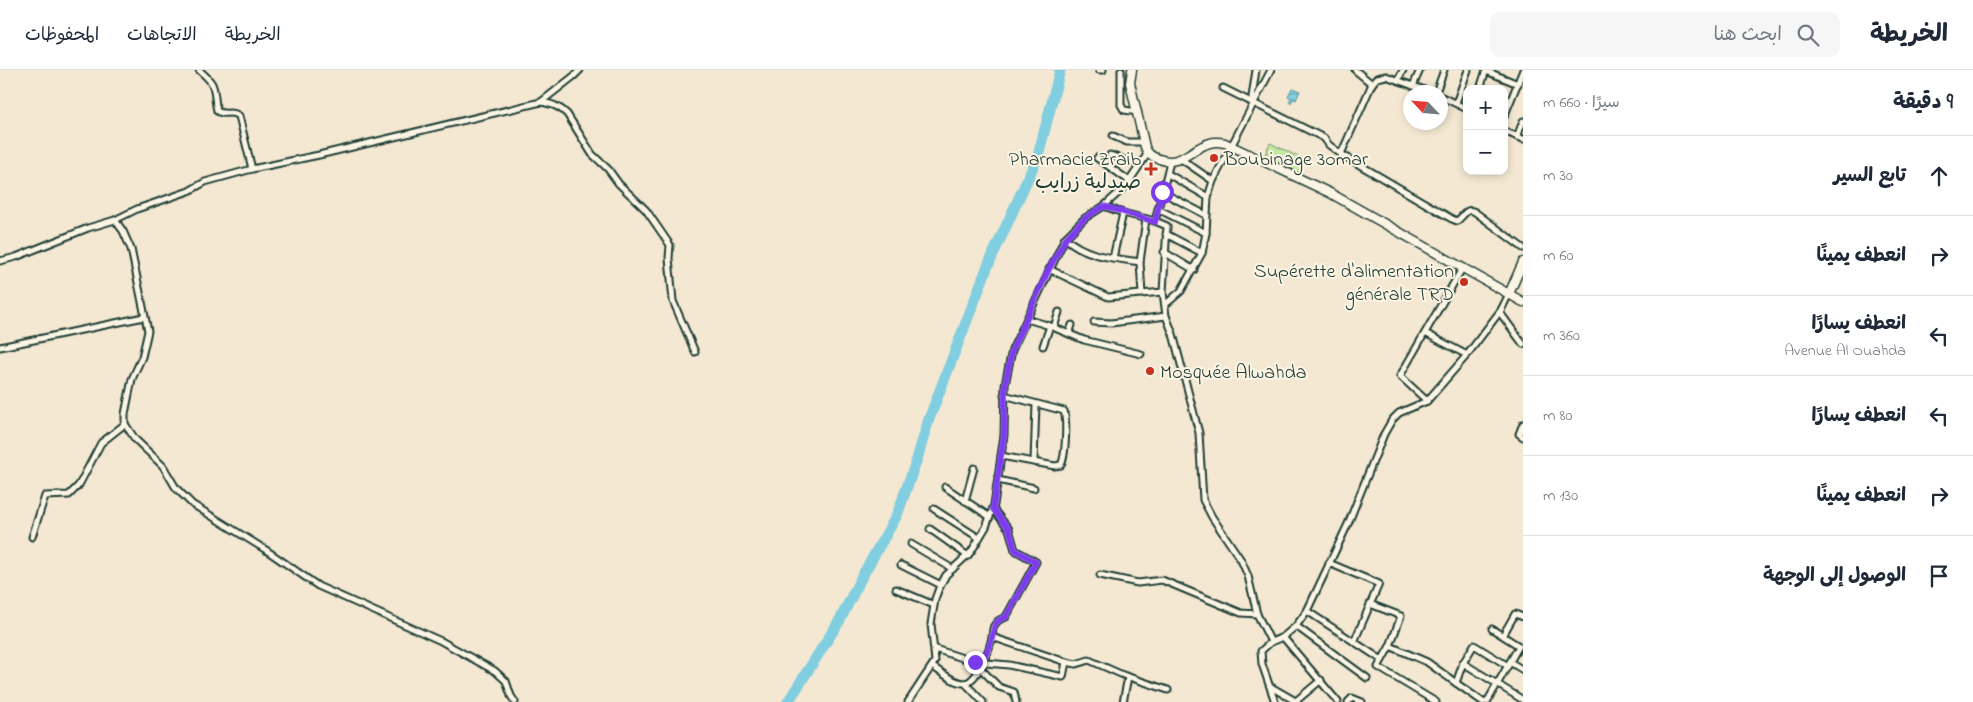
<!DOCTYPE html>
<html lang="ar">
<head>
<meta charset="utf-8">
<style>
	body { margin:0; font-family:"Indie Flower","Playpen Sans Arabic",sans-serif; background:#f6f6f7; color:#1f2937; direction:rtl }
	.controls { position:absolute; right:15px; top:15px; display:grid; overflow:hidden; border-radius:10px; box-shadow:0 2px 8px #0003 }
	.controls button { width:45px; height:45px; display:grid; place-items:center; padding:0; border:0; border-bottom:1px solid #e0e1e3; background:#fff; color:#1f2937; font:25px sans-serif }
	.compass { position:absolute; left:1403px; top:15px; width:45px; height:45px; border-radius:50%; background:#fff; box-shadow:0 2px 8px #0003; rotate:296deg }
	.stop { position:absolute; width:15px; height:15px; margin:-11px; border:4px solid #7c3aed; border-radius:50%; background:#fff }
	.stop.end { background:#7c3aed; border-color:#fff; box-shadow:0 1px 5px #0008 }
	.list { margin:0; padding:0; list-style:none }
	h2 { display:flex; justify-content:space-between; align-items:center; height:65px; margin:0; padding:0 20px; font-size:21px }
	h2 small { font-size:16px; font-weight:400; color:#747a83 }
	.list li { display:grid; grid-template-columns:32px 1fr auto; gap:15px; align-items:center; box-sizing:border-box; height:80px; padding:0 20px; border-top:1px solid #e0e1e3 }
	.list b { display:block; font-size:19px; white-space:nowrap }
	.list p { margin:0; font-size:16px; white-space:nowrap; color:#747a83 }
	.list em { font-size:16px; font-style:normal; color:#747a83 }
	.icon { flex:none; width:28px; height:28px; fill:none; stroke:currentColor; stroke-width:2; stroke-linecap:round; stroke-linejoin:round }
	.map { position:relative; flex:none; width:1523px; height:632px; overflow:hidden; direction:ltr }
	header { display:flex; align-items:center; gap:30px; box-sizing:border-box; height:70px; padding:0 25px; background:#fff; border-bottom:1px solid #e0e1e3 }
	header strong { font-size:24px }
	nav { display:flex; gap:28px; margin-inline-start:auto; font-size:18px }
	.search { width:350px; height:45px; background:#f6f6f7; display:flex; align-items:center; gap:12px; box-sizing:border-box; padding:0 18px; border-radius:10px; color:#747a83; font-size:19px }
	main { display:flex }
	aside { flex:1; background:#fff }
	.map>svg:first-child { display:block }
	.forest { fill:url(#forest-crowns); stroke:#72936b }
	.water { fill:url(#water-rules); stroke:#5a949b }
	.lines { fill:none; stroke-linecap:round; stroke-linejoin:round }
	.river { stroke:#81cee0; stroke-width:11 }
	.street-casing { stroke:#1f3d34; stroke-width:9 }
	.secondary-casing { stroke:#1f3d34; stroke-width:11 }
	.street { stroke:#fcf5e5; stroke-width:5 }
	.secondary { stroke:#fcf5e5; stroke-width:8 }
	.route { stroke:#7c3aed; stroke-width:6 }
	.poi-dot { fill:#c8321e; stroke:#fcf5e5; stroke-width:2 }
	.labels { text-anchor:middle; stroke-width:4; stroke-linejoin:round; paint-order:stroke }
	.poi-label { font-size:20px; fill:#1f3d34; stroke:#fcf5e5; text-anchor:end }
</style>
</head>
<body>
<header>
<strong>الخريطة</strong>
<div class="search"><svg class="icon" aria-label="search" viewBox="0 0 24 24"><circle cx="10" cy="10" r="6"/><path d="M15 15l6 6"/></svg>ابحث هنا</div>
<nav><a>الخريطة</a><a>الاتجاهات</a><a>المحفوظات</a></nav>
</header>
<main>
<aside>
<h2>9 دقيقة<small>سيرًا · 660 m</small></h2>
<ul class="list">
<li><svg class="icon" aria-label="ahead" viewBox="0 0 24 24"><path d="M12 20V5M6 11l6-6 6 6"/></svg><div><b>تابع السير</b></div><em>30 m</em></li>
<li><svg class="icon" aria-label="right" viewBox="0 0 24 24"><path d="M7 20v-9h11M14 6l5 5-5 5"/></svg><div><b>انعطف يمينًا</b></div><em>60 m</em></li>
<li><svg class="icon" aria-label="left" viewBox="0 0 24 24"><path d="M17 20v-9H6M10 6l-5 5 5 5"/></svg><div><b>انعطف يسارًا</b><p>Avenue Al Ouahda</p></div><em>360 m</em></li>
<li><svg class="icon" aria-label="left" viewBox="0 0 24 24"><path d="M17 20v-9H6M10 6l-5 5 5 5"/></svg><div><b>انعطف يسارًا</b></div><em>80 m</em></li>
<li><svg class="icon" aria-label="right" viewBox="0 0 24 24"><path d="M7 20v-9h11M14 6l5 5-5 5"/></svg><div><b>انعطف يمينًا</b></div><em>130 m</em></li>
<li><svg class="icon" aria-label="arrive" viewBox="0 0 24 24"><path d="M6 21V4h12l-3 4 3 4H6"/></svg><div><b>الوصول إلى الوجهة</b></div></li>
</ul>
</aside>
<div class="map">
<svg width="1523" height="632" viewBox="0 0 1523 632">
	<defs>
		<pattern id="forest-crowns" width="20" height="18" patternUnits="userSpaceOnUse" patternTransform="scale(1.25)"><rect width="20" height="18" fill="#c6e9a2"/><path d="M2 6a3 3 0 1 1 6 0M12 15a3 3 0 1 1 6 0" fill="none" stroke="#aac98c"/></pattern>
		<pattern id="water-rules" width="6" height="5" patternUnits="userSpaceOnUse" patternTransform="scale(1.25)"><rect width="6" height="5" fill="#81cee0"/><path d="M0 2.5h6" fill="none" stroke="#69a8b6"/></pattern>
	</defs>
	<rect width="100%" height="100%" fill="#f4e8d2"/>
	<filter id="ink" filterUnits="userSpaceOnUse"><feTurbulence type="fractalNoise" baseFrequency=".02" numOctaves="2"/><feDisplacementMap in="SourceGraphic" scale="10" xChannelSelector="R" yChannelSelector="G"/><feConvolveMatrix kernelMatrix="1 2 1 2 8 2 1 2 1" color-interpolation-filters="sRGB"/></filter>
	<g filter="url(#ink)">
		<polygon class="forest" points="1270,73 1305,90 1299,104 1264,87"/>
		<polygon class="water" points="1292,18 1300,21 1296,30 1293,29 1291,33 1289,32 1291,28 1288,26"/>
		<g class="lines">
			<polyline class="river" points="788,632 840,550 861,508 897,445 917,389 929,349 987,198 1038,86 1060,0"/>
			<g class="street-casing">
				<g id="street">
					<path d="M199,0C219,17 212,18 217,41C224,46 232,40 239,46L252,99"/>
					<polyline points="1099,0 1103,0"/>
					<polyline points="1121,0 1121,35 1124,40 1138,42"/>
					<polyline points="1355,0 1372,14"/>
					<polyline points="1486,1 1518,14"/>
					<polyline points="1398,10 1403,0"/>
					<polyline points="1413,16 1420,0"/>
					<path d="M1223,18L1324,68L1329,75L1341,84L1452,149L1457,151C1464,146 1466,137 1475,142L1523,178"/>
					<polyline points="1480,19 1486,0"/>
					<polyline points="1436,22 1444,0"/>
					<polyline points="1440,26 1467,39"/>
					<path d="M541,32C552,34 559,36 567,44L592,84L608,99L619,114L646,140L670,175L669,188L673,231L695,282"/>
					<polyline points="1254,33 1252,27 1256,0"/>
					<polyline points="1456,33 1468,0"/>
					<polyline points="1504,47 1523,0"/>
					<polyline points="1504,61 1523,69"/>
					<polyline points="1113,66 1127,72 1144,72"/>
					<polyline points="1517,67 1523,51"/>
					<polyline points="1341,84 1372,14 1377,8 1386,6 1430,22"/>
					<polyline points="1110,85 1140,95"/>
					<polyline points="1097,88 1131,112"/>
					<polyline points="1181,89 1213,111"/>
					<polyline points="1168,104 1208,127"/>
					<polyline points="1162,122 1206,145"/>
					<polyline points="1104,136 1123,143 1113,188"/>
					<polyline points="1158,139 1206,163"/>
					<polyline points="1123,143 1155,151 1170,92"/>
					<polyline points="115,150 123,161 131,179 148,261 142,287 132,309 125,344 125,354 135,369 163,396 176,418 192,434 266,480 318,516 441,571 495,601 506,611 511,626 515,632"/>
					<polyline points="1155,151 1167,156 1163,222 1166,246 1173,264 1199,363 1203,430 1212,447 1241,490 1248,506 1257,544 1271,572"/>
					<polyline points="1166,164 1202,183"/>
					<path d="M1065,168C1087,187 1113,188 1140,192"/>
					<polyline points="1164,182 1194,200"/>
					<polyline points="0,191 16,187 88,158 115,150 137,139 189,121 205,112 252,99 319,85 541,32 574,6 580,0"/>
					<polyline points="1049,199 1108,227 1163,222"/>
					<polyline points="1142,224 1140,192 1146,149"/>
					<polyline points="1509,224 1501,240 1501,244 1523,274"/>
					<polyline points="1166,234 1181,221 1202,183 1206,163 1208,127 1213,111 1271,0"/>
					<polyline points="1027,249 1050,256 1084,270 1141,284"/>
					<polyline points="1094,252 1111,253 1166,246"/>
					<polyline points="1054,257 1059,242"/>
					<polyline points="1425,263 1467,285"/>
					<polyline points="1069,264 1072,255"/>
					<polyline points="1043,276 1050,256"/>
					<polyline points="0,277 144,247"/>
					<polyline points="1427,331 1400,306 1463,197"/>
					<polyline points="1523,354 1519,364 1523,367"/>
					<path d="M1001,386L1055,396L1061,395C1066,386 1067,350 1064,341L1004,325"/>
					<polyline points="1034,392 1036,334"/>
					<polyline points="998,410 1034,418"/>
					<polyline points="945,417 990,447"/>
					<polyline points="965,431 974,398"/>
					<polyline points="934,439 979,468"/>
					<polyline points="930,459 968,486"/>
					<polyline points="32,467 45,426 69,425 79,415 101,373 125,354"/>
					<polyline points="911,474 953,499"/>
					<polyline points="1329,493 1379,514 1354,572"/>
					<polyline points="901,495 941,515"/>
					<polyline points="1100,505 1138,513 1162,510 1241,543 1257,544"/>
					<polyline points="896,519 934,535"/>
					<polyline points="1370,534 1401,546 1390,576"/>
					<polyline points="1307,541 1382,590"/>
					<polyline points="1296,556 1367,608"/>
					<polyline points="1503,565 1515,544 1523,547"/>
					<polyline points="992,567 1066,592 1076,594 1089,590 1123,605 1168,620"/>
					<polyline points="1283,567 1338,632"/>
					<polyline points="935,579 975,592 1009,595 1063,607 1066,592"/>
					<polyline points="1510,592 1523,600"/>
					<polyline points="1463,593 1474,575 1508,596"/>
					<path d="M933,597C941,602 954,613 964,613C977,613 990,578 992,567C993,564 992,559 994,556C997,550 1001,549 1006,547L1036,492L1015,480L1009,459L993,439"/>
					<polyline points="980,598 999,617 1014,622 1016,632"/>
					<polyline points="965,613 983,632"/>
					<polyline points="1271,617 1297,632"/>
					<polyline points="1296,631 1321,610"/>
					<polyline points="908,632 935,591 931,554 935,529 939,518 946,505 971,482 986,457 994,435 1004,365 1005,315 1012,280 1065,168 1085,148 1104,136 1126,116 1148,83"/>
					<polyline points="1123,632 1128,607"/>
					<polyline points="1275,632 1262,594 1261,581 1271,572 1283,567 1296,556 1307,541 1348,454 1384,364 1392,350 1399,343 1427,331 1467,285 1501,240"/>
					<polyline points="1348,632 1352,628 1362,632"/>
					<polyline points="1436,632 1378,597 1390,576 1427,592 1456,613"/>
					<polyline points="1483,632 1456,613 1463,593 1523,630"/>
					<polyline points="1487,632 1519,576 1492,559"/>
				</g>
			</g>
			<g class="secondary-casing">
				<g id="secondary">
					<path d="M1132,0L1130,13L1145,77C1147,84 1152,87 1159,89C1181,97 1191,78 1210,73C1215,71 1220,72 1225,73L1330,123L1523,232"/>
					<polyline points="1509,224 1523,192"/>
				</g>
			</g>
			<use href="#street" class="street"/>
			<use href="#secondary" class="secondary"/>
		</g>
	</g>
	<g class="lines" filter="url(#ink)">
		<path class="route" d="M975,592L983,591C986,584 990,576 992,568C995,556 992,552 1006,547L1036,492L1015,480L1009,459L993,439L1004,365L1005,315L1012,280L1049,199L1066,168L1085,148L1104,136L1155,152L1162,122"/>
	</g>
	<g class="poi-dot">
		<circle cx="1214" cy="88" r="5"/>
		<path d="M1148.5 91.5h5v5h5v5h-5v5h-5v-5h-5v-5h5z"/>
		<circle cx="1464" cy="212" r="5"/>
		<circle cx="1150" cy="301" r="5"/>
	</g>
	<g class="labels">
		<g class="poi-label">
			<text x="1141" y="95">Pharmacie Zraib<tspan x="1141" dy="23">صيدلية زرايب</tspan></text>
			<text x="1224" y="95" text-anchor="start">Boubinage 3omar</text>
			<text x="1454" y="207">Supérette d'alimentation<tspan x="1454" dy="23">générale TRD</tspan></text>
			<text x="1160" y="308" text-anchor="start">Mosquée Alwahda</text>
		</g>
	</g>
</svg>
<div class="controls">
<button>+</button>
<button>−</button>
</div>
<svg class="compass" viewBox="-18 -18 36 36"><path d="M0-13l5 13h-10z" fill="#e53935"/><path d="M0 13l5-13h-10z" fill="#747a83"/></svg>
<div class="stop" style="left:1162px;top:122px"></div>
<div class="stop end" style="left:975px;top:592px"></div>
</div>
</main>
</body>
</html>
